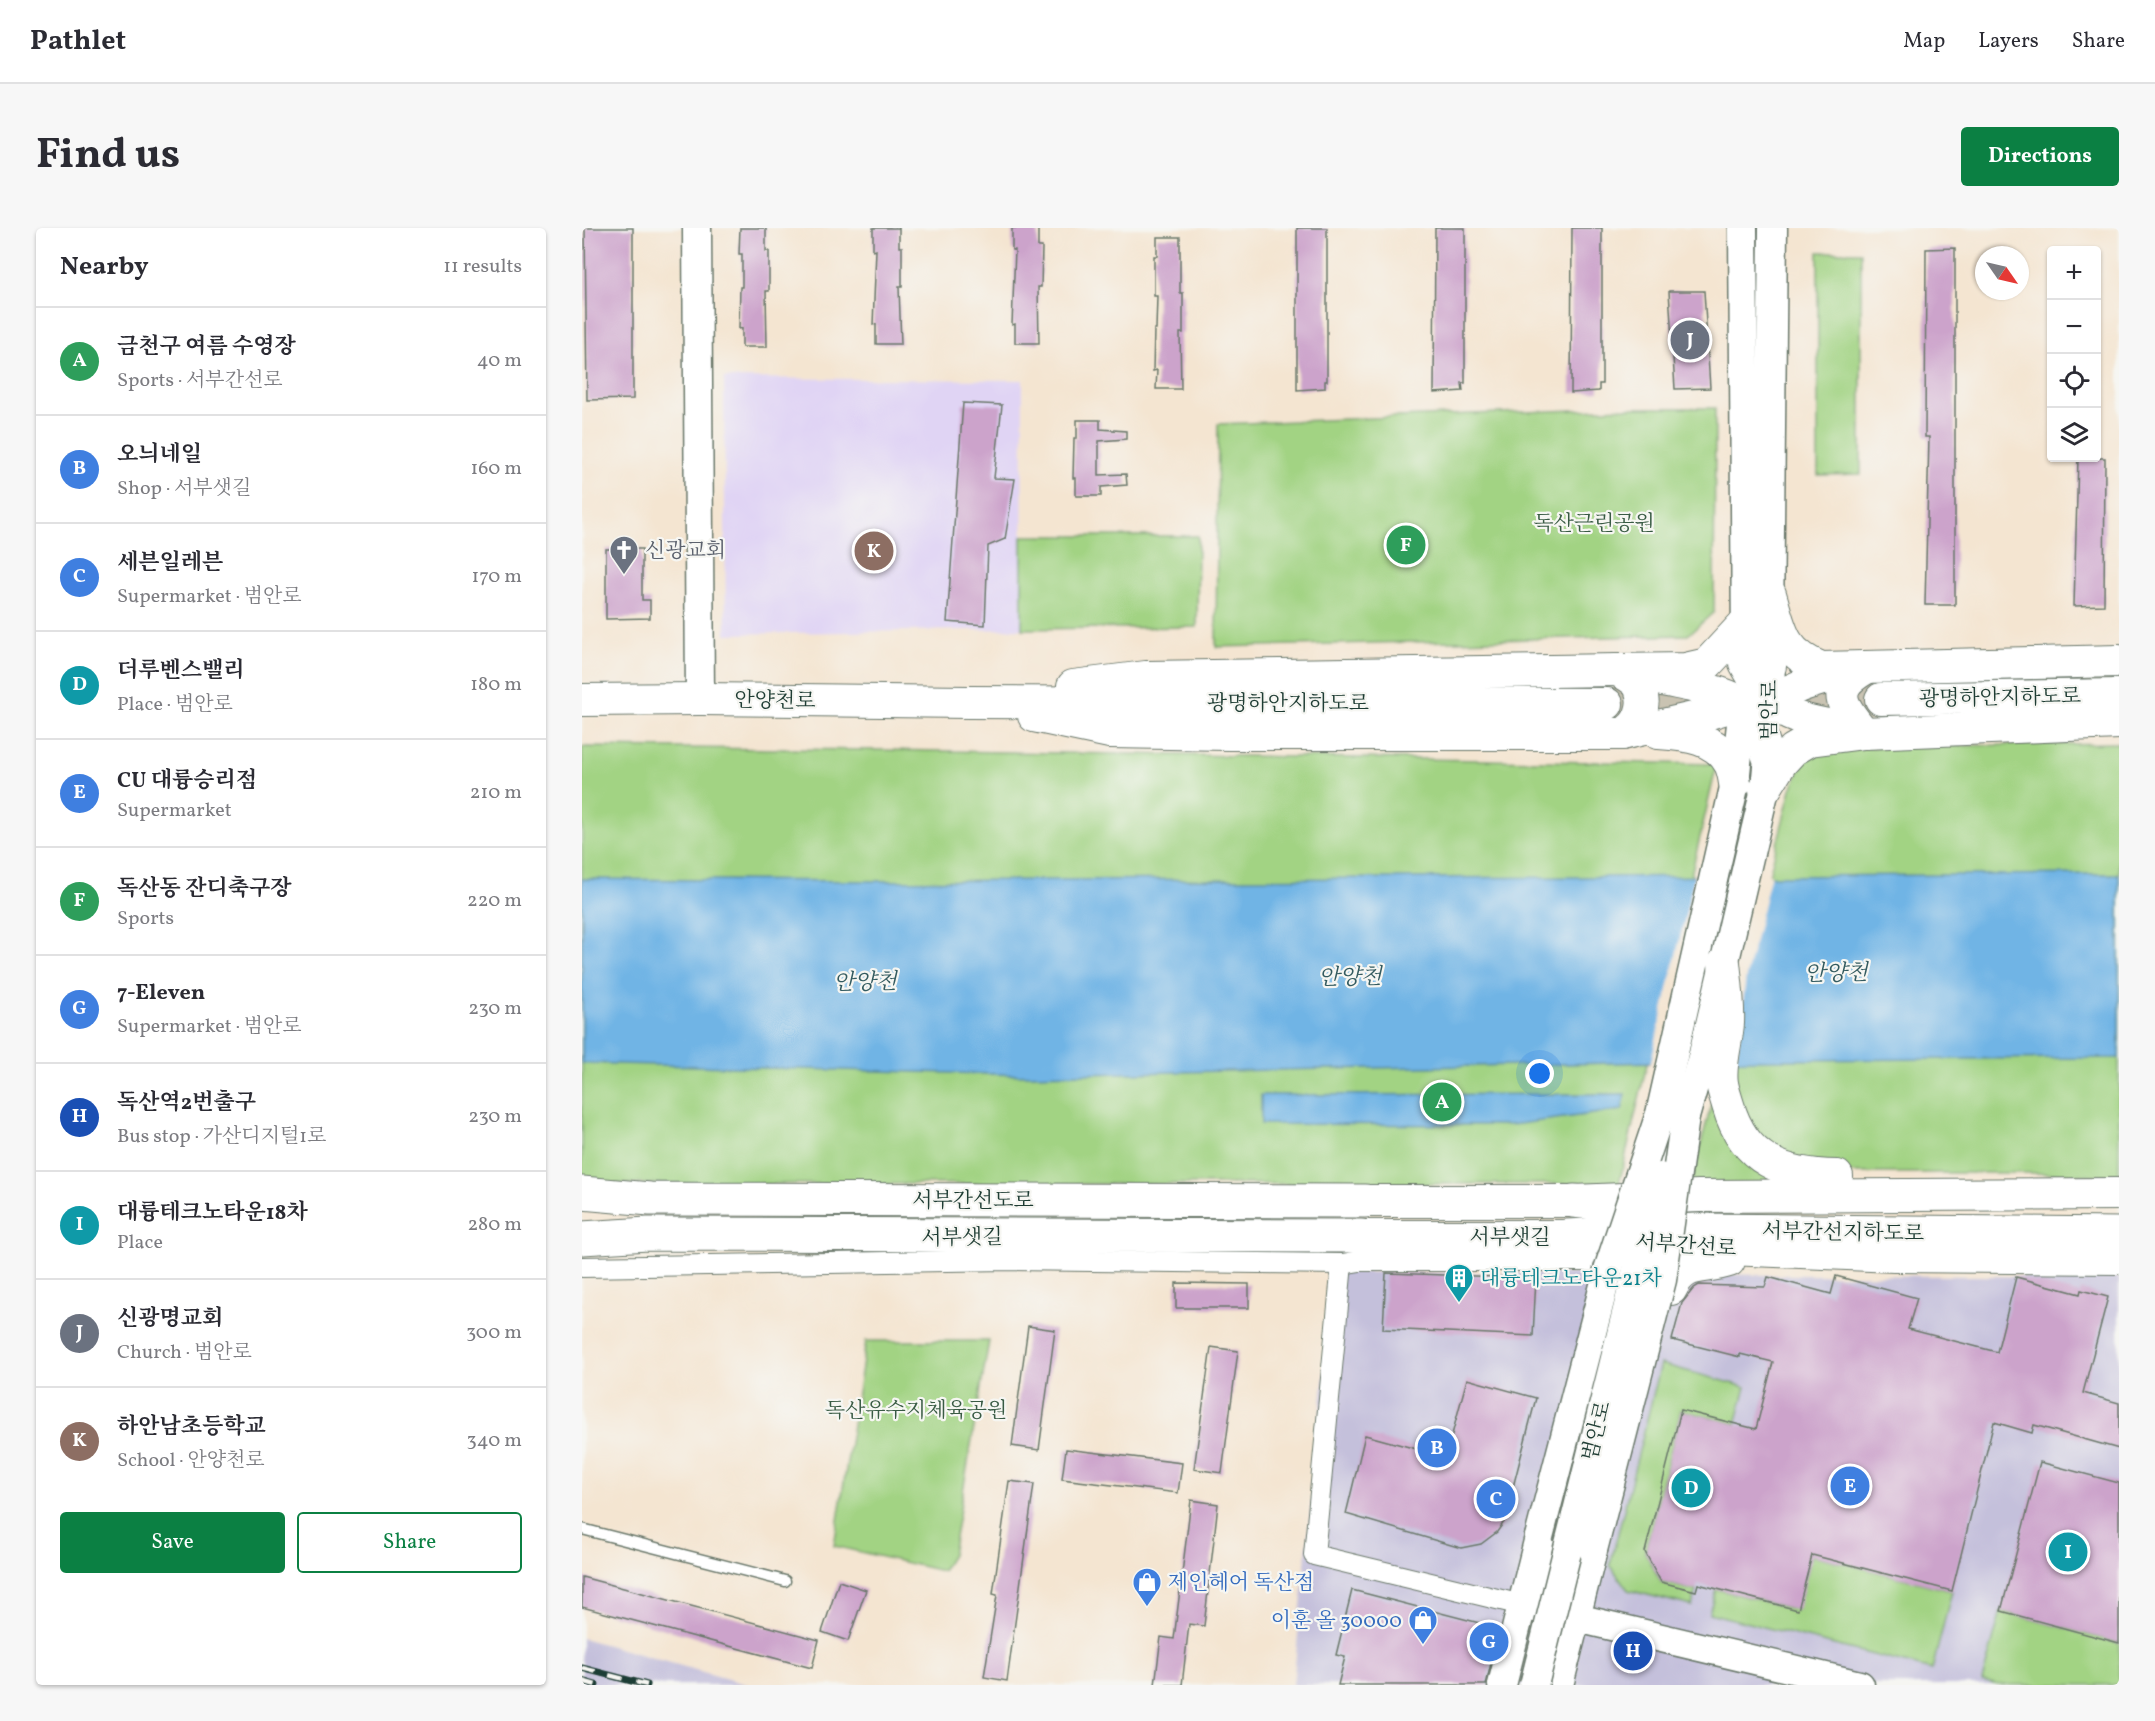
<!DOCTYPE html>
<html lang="en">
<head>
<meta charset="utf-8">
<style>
	body { margin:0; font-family:Vollkorn,"Noto Serif KR",serif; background:#f7f7f7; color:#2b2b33 }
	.controls { position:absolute; right:18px; top:18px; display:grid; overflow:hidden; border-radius:6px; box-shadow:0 2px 4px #0004 }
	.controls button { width:54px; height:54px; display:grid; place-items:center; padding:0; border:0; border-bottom:2px solid #e1e1e2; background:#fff; color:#2b2b33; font:30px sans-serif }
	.compass { position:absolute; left:1393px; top:18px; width:54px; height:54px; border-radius:50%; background:#fff; box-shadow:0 2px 4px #0004; rotate:124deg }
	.you { position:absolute; left:958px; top:846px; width:21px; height:21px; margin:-15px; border:4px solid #fff; border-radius:50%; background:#1a73e8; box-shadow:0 0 0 9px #1a73e833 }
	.badge { display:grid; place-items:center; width:39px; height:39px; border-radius:50%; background:#0b8043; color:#fff; font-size:20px; font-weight:700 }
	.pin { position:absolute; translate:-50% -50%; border:3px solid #fff; box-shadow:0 2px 6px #0006 }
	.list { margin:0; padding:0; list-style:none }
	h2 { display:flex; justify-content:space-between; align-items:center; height:78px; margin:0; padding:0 24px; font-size:26px }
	h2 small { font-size:20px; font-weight:400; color:#7c7c81 }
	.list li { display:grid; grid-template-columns:39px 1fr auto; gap:18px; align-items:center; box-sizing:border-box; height:108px; padding:0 24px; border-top:2px solid #e1e1e2 }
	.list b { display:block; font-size:22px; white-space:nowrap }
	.list p { margin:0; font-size:20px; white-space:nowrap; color:#7c7c81 }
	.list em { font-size:20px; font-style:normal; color:#7c7c81 }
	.actions { display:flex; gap:12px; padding:18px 24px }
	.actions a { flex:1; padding:14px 0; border:2px solid #0b8043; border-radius:6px; text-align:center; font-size:21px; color:#0b8043 }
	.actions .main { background:#0b8043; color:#fff }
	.icon { flex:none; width:33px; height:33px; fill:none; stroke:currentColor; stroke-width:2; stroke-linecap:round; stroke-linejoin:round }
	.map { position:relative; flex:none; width:1537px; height:1457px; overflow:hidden; border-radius:6px }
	header { display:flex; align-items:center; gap:36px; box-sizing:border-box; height:84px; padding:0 30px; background:#fff; border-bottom:2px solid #e1e1e2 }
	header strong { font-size:28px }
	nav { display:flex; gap:33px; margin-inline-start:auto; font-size:21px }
	.intro { display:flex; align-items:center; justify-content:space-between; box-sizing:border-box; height:144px; padding:0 36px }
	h1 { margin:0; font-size:42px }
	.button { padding:15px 27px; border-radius:6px; background:#0b8043; color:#fff; font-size:21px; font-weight:700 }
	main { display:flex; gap:36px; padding:0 36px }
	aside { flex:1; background:#fff; border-radius:6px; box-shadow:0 2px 4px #0004 }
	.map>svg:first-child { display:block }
	.built { fill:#e0d4f4 }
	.industrial { fill:#c4c0db }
	.green { fill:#a2d383; stroke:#60885c; stroke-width:1.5 }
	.water { fill:#6fb4e5; stroke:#47788c; stroke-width:1.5 }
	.pier { fill:#f4e5d1 }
	.building { fill:#cca3cb }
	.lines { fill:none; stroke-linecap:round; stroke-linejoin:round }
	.primary-tunnel { stroke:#c9c3b2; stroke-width:32; stroke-dasharray:32 16; stroke-linecap:butt }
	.lane-casing { stroke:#6a786b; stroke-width:13 }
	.street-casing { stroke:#6a786b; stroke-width:22 }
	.secondary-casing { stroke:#6a786b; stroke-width:31 }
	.primary-casing { stroke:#6a786b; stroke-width:34 }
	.highway-casing { stroke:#6a786b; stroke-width:35 }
	.lane { stroke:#fff; stroke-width:10 }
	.street { stroke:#fff; stroke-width:20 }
	.secondary { stroke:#fff; stroke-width:28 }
	.primary { stroke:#fff; stroke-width:32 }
	.highway { stroke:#fff; stroke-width:33 }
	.rail-casing { stroke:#1f3d34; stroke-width:7 }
	.rail { stroke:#f6f6f2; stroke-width:4.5; stroke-dasharray:14; stroke-linecap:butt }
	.secondary-bridge-casing { stroke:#6a786b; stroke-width:31; stroke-linecap:butt }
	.secondary-bridge { stroke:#fff; stroke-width:28 }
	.labels { text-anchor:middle; stroke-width:4.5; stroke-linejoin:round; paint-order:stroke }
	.park-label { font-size:21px; fill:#395b44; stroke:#f6f6f2 }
	.worship-label { font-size:21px; fill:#5b616d; stroke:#f6f6f2; text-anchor:start }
	.street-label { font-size:21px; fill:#1f3d34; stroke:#f6f6f2 }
	.culture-label { font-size:21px; fill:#0d838f; stroke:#f6f6f2; text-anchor:start }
	.shop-label { font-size:21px; fill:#366cbe; stroke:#f6f6f2; text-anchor:start }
	.water-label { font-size:22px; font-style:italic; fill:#335b60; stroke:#f6f6f2 }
</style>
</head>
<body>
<header>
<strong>Pathlet</strong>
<nav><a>Map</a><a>Layers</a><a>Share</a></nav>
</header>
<div class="intro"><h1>Find us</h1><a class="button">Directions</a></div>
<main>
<aside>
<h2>Nearby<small>11 results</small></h2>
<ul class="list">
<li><span class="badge" style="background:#2e9e5b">A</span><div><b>금천구 여름 수영장</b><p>Sports · 서부간선로</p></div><em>40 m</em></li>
<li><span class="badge" style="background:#3f7fe0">B</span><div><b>오늬네일</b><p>Shop · 서부샛길</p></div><em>160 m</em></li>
<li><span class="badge" style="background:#3f7fe0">C</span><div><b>세븐일레븐</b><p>Supermarket · 범안로</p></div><em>170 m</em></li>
<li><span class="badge" style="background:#0f9aa8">D</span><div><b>더루벤스밸리</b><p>Place · 범안로</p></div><em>180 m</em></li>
<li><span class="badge" style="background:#3f7fe0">E</span><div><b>CU 대륭승리점</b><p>Supermarket</p></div><em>210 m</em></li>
<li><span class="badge" style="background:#2e9e5b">F</span><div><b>독산동 잔디축구장</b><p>Sports</p></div><em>220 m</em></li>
<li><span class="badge" style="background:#3f7fe0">G</span><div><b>7-Eleven</b><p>Supermarket · 범안로</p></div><em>230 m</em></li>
<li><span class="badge" style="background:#1a4fb4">H</span><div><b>독산역2번출구</b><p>Bus stop · 가산디지털1로</p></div><em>230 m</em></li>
<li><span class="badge" style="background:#0f9aa8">I</span><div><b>대륭테크노타운18차</b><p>Place</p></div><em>280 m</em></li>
<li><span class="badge" style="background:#6b7280">J</span><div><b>신광명교회</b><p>Church · 범안로</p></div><em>300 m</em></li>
<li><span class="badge" style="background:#8d6e63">K</span><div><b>하안남초등학교</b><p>School · 안양천로</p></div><em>340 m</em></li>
</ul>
<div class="actions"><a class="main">Save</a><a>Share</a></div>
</aside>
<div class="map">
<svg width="1537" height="1457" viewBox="0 0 1537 1457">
	<rect width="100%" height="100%" fill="#f6f6f2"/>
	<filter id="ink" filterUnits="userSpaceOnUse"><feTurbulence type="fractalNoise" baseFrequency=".0167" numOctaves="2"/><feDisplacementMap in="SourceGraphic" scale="12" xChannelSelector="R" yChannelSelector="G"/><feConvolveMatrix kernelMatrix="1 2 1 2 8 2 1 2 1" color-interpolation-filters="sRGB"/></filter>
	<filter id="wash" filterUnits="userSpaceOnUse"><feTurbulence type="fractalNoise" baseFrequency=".008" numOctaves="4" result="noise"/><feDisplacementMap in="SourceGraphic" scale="24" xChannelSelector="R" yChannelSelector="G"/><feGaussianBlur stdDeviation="1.35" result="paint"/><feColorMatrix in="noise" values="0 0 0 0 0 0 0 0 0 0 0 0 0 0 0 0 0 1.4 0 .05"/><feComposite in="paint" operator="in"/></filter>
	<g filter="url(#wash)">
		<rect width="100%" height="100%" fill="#f4e5d1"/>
		<polygon class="built" points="142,150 441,152 440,401 144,406"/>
		<g class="industrial">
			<polygon points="747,1044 1537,1049 1537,1457 711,1457 744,1127"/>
			<polygon points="0,1410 167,1457 0,1457"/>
		</g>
		<g class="green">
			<polygon points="1236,24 1279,24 1279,246 1236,247"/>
			<polygon points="1045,180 1133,180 1132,384 1106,407 634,419 636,196"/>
			<polygon points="440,308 616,308 615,399 440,401"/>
			<polygon points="1537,515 1537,948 1445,945 1232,945 1190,949 1189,960 1107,963 1209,561 1221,534 1237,520"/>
			<polygon points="0,519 298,522 1135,536 1037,956 29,956 0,955"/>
			<polygon points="284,1113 407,1113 370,1327 360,1343 252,1318"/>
			<polygon points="1079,1136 1164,1159 1154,1196 1099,1182 1063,1324 1079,1354 1114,1363 1110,1378 1046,1362 1028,1337"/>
			<polygon points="1230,1327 1370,1363 1350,1442 1127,1385 1134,1361 1215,1382"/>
			<polygon points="1419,1383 1537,1415 1537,1457 1416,1457 1400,1453"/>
		</g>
		<g class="water">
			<polygon points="1537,646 1537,830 1175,832 447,847 0,835 0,651 288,653"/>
			<polygon points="1044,866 1040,882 929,897 679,896 679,867"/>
		</g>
		<polygon class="pier" points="1113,646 1189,646 1164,749 1154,835 1068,837"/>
		<g id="blocks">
			<g class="building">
				<polygon points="3,0 51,0 51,171 5,172"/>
				<polygon points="158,0 184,0 184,23 187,23 187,63 184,63 185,119 160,119 160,100 157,101 158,59 160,59 160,26 157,26"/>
				<polygon points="291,0 317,0 317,19 320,19 320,59 317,59 319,116 294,116 294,96 291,97 294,22 291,23"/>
				<polygon points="430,0 456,0 456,19 460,19 459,59 456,59 457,115 433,115 433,96 430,97 433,22 430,22"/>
				<polygon points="715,0 745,0 745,153 743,153 743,160 715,162"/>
				<polygon points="853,0 883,0 883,155 880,155 881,163 852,165"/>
				<polygon points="990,0 1020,0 1020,156 1017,156 1017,163 989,165"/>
				<polygon points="575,9 598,9 598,65 601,65 601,105 598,105 599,161 574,161 575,142 571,143 572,101 574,101 575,68 572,68 572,28 575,28"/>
				<polygon points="1373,20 1373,377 1343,377 1347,209 1343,209 1344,21"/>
				<polygon points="1087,63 1122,63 1128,160 1093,161"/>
				<polygon points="381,175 420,177 412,250 433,251 423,311 406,318 403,397 365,394"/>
				<polygon points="495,192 518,192 518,201 544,203 544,211 517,213 517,247 544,246 545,257 519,259 519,268 494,268 494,250 491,250 492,210 495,210"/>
				<polygon points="1496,230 1523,230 1522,377 1492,378"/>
				<polygon points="24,321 60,321 60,372 68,372 68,390 24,391"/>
				<polygon points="804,1045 954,1050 951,1108 801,1101"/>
				<polygon points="1254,1048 1335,1070 1326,1101 1415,1124 1434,1049 1498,1066 1499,1062 1526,1069 1501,1165 1537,1175 1537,1221 1452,1197 1450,1205 1412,1194 1370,1363 1230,1327 1216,1382 1116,1356 1114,1363 1079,1354 1063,1324 1099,1182 1174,1201 1191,1134 1158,1126 1158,1129 1090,1112 1100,1075 1112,1060 1117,1057 1183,1059 1186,1049 1249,1066"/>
				<polygon points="594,1055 667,1056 667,1080 594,1080"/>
				<polygon points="446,1098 473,1102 457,1222 430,1218"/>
				<polygon points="629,1119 656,1123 640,1245 612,1241"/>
				<polygon points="885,1151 954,1170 922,1294 915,1304 899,1316 879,1320 764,1286 783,1207 864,1229"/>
				<polygon points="484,1221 600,1235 596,1265 480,1251"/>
				<polygon points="1458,1234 1537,1255 1537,1415 1419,1383"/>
				<polygon points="427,1253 452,1256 425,1453 402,1449 415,1367 411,1366"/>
				<polygon points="609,1272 636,1276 622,1398 607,1396 600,1457 573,1457 579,1409 592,1411"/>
				<polygon points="0,1349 237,1412 230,1440 0,1379"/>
				<polygon points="257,1353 284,1362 266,1413 240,1404"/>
				<polygon points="770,1362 917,1400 904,1457 756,1457 763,1429 754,1427"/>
			</g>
		</g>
	</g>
	<g filter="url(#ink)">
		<use href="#blocks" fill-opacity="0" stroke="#6a786b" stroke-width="1.5"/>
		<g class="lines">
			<polyline class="primary-tunnel" points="1025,476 1299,471"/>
			<g class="lane-casing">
				<g id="lane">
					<polyline points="0,1301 203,1353"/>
					<polyline points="961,1380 958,1373 962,1349 1028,1093"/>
				</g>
			</g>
			<g class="street-casing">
				<g id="street">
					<polyline points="760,1036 732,1327 940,1377"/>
					<polyline points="0,1039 424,1032 760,1036 778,1033 1006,1033 1034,1053"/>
				</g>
			</g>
			<g class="secondary-casing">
				<g id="secondary">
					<polyline points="115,0 118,471"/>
					<polyline points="1161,0 1164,418"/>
					<polyline points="1189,460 1187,398 1191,0"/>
					<polyline points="1093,913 1103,889 1121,826 1183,561 1185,539"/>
					<polyline points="1078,949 1078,886 1153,555 1161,476"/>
					<polyline points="940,1377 1278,1457"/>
					<polyline points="920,1457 957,1309"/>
					<polyline points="977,1457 1011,1322"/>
				</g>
			</g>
			<g class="primary-casing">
				<g id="primary">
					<path d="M1188,366C1199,403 1200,424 1239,440L1537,433"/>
					<path d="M1163,435C1193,489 1203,488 1260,500"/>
					<path d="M1035,442C1043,446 1054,451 1058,460C1065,478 1057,499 1040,506"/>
					<path d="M1076,451C1100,457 1156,463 1169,484C1177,496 1181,514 1186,528"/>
					<polyline points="491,458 564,449 1103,441 1125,436 1164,394"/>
					<polyline points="1299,471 1537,467"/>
					<polyline points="0,472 118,471 386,474 1025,476"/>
					<polyline points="452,488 528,504 647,506 1040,506 1111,490 1161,475 1177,458 1188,438"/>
					<path d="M1167,501C1197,460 1215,458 1263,445"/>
					<path d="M1076,505C1103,507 1134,509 1148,536C1151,542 1152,549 1153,555"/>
					<path d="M1282,505C1260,478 1246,461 1284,440"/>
					<polyline points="1183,561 1199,535 1211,522 1228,512 1282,505 1537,495"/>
					<path d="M1142,735C1144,754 1147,775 1146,795C1145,813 1137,837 1140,855C1141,862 1144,870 1146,877C1162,933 1201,947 1255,948"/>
					<polyline points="783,973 991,973 1117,968 1537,966"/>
					<polyline points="779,1008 985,1008 1012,1010"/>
					<polyline points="1058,1015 1099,1019 1312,1028 1537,1030"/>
					<path d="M1089,1061C1103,1032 1121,1042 1147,1033"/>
				</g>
			</g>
			<g class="highway-casing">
				<g id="highway">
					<polyline points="0,965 68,971 783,973"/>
					<polyline points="991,973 1076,981"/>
					<polyline points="985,1008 1115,1002 1537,1006"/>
					<polyline points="0,1010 66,1006 779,1008"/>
				</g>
			</g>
			<use href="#lane" class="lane"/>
			<use href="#street" class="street"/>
			<use href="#secondary" class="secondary"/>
			<use href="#primary" class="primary"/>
			<use href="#highway" class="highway"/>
			<g class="rail-casing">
				<g id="rail">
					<polyline points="0,1440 65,1457"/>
					<polyline points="0,1453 14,1457"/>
				</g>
			</g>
			<use href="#rail" class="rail"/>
			<g class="secondary-bridge-casing">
				<g id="secondary-bridge">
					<polyline points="957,1309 1026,1042 1078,886"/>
					<polyline points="1011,1322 1080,1052 1103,889"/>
					<polyline points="952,1457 1078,949"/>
				</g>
			</g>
			<use href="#secondary-bridge" class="secondary-bridge"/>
		</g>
	</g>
	<defs>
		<g id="church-pin" transform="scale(1.5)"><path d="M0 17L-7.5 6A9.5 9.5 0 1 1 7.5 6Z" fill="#6b7280" stroke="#f6f6f2"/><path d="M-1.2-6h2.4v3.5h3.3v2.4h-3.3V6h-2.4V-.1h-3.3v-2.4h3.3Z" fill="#fff"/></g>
		<g id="building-pin" transform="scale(1.5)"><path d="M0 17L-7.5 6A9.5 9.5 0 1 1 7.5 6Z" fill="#0f9aa8" stroke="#f6f6f2"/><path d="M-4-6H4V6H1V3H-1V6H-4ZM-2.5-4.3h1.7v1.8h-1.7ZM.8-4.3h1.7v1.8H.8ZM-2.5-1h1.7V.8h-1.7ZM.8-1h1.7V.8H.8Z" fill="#fff"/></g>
		<g id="shop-pin" transform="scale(1.5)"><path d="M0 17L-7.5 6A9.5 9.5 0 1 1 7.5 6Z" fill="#3f7fe0" stroke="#f6f6f2"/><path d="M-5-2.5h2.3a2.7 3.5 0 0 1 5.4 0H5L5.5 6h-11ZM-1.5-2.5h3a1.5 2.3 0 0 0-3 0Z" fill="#fff"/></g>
	</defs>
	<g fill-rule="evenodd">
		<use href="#church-pin" x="42" y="322"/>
		<use href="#building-pin" x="877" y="1050"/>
		<use href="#shop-pin" x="565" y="1354"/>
		<use href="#shop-pin" x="841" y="1392"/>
	</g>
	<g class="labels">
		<g class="park-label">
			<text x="1012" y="302">독산근린공원</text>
			<text x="334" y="1189">독산유수지체육공원</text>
		</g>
		<g class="worship-label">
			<text x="63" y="329">신광교회</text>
		</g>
		<g class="street-label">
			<text transform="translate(1418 469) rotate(-1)" y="7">광명하안지하도로</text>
			<text transform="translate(193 472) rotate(1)" y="7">안양천로</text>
			<text x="706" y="482">광명하안지하도로</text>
			<text transform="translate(1187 482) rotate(-89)" y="7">범안로</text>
			<text x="391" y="979">서부간선도로</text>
			<text transform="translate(1261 1004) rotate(1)" y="7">서부간선지하도로</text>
			<text transform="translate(380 1009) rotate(-1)" y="7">서부샛길</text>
			<text x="928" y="1016">서부샛길</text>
			<text transform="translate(1104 1017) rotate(4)" y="7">서부간선로</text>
			<text transform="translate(1014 1203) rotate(-76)" y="7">범안로</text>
		</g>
		<g class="culture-label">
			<text x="898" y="1057">대륭테크노타운21차</text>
		</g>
		<g class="shop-label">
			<text x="586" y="1361">제인헤어 독산점</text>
			<text x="820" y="1399" text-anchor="end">이훈 올 30000</text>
		</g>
		<g class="water-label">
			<text transform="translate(1254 744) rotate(-1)" y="8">안양천</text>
			<text transform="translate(768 748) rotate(-1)" y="8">안양천</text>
			<text transform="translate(283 753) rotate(-1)" y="8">안양천</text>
		</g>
	</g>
</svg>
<div class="controls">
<button>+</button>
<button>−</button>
<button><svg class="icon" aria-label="locate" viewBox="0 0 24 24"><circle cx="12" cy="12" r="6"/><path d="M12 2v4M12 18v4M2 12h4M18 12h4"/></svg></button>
<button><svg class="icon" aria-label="layers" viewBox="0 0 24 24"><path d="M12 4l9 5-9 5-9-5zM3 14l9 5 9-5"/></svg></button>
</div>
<svg class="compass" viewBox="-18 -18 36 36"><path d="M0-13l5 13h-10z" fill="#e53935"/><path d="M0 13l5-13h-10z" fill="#7c7c81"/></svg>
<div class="you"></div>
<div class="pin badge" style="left:860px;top:874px;background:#2e9e5b">A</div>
<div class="pin badge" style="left:855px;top:1220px;background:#3f7fe0">B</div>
<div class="pin badge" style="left:914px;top:1271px;background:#3f7fe0">C</div>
<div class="pin badge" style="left:1109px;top:1260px;background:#0f9aa8">D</div>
<div class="pin badge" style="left:1268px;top:1258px;background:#3f7fe0">E</div>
<div class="pin badge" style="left:824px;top:317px;background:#2e9e5b">F</div>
<div class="pin badge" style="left:907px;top:1414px;background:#3f7fe0">G</div>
<div class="pin badge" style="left:1051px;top:1423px;background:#1a4fb4">H</div>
<div class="pin badge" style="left:1486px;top:1324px;background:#0f9aa8">I</div>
<div class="pin badge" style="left:1108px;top:112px;background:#6b7280">J</div>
<div class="pin badge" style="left:292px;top:323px;background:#8d6e63">K</div>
</div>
</main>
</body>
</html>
